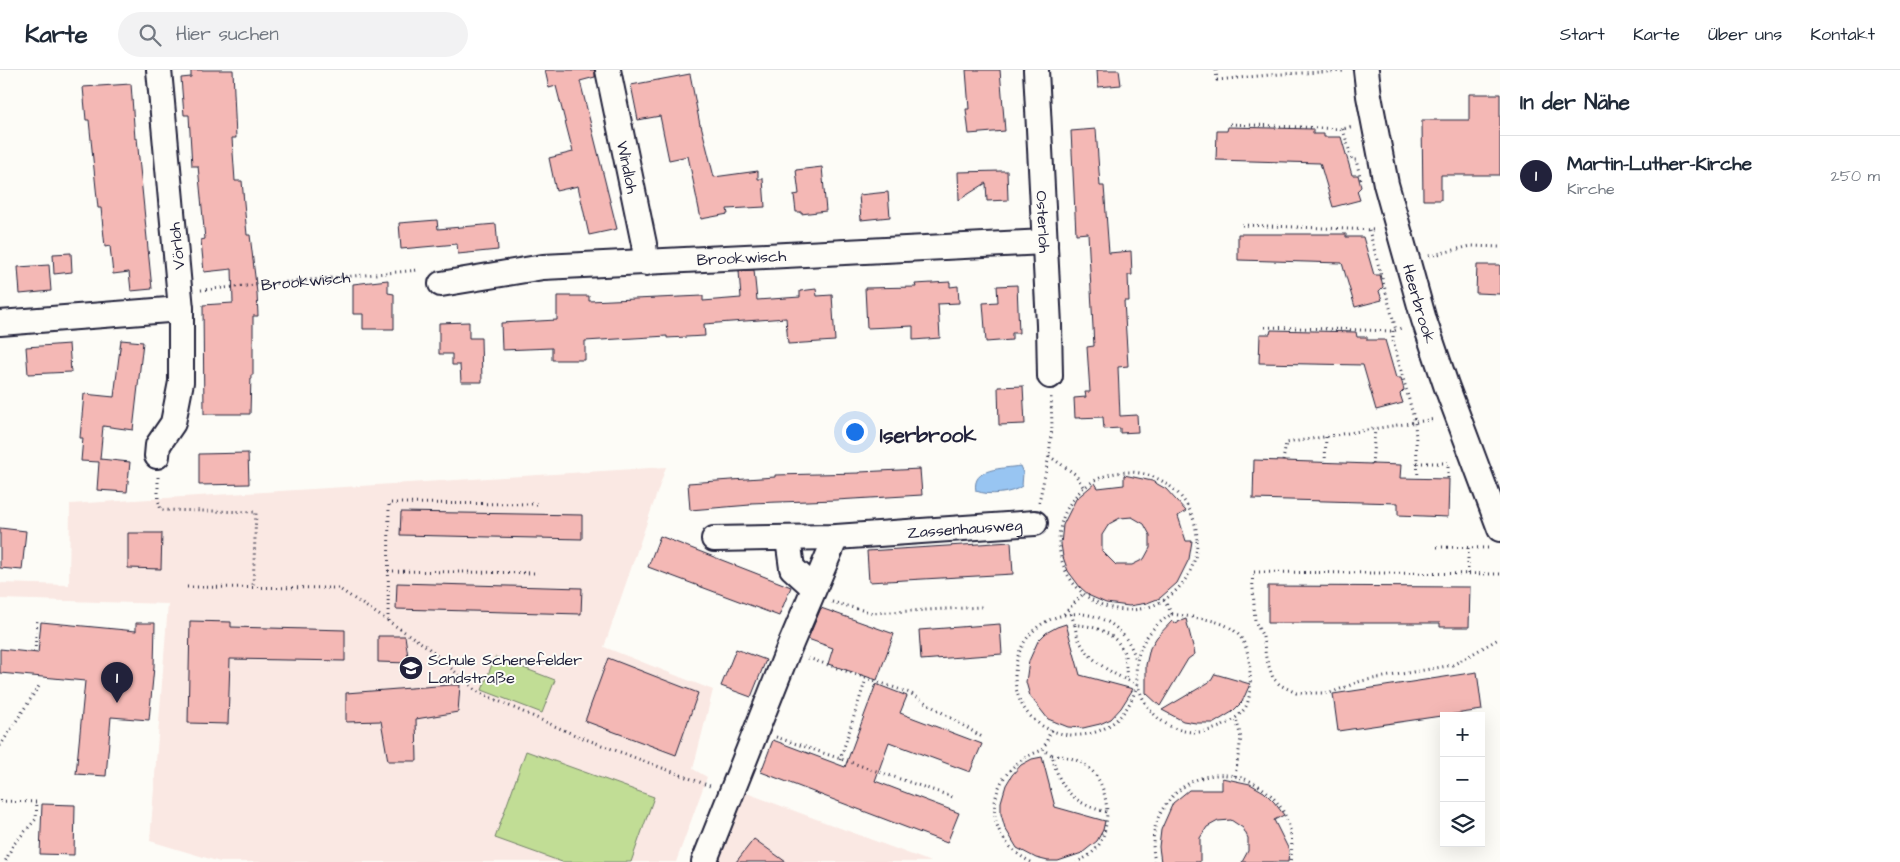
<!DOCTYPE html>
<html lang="de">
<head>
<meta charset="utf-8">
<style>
	body { margin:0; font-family:"Architects Daughter",sans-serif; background:#f2f2f3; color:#1f2937 }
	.controls { position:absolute; right:15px; bottom:15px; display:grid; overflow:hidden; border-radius:0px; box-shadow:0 5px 20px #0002 }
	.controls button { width:45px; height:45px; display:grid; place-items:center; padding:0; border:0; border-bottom:1px solid #e0e1e3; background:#fff; color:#1f2937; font:25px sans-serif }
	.you { position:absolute; left:854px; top:361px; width:18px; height:18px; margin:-12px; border:4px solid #fff; border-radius:50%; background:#1a73e8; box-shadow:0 0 0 8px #1a73e833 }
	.badge { display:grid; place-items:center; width:32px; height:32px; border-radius:50%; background:#22223b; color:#fff; font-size:16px; font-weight:700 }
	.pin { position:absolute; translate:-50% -41px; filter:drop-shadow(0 1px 2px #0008) }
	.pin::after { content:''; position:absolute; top:26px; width:18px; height:15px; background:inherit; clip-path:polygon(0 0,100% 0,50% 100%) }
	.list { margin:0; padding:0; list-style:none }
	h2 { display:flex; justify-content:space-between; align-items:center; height:65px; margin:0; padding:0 20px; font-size:21px }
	h2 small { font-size:16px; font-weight:400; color:#747a83 }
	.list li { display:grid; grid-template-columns:32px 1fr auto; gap:15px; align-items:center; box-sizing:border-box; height:80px; padding:0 20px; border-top:1px solid #e0e1e3 }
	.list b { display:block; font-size:19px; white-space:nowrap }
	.list p { margin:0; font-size:16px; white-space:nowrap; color:#747a83 }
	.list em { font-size:16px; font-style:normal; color:#747a83 }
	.icon { flex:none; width:28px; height:28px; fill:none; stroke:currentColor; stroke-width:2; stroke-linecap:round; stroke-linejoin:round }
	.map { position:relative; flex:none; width:1500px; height:792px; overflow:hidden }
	header { display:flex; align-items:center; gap:30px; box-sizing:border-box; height:70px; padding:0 25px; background:#fff; border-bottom:1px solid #e0e1e3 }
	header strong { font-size:24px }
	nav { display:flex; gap:28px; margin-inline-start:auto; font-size:18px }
	.search { width:350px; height:45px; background:#f2f2f3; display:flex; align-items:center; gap:12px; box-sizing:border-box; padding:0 18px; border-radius:28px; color:#747a83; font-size:19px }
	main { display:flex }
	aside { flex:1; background:#fff }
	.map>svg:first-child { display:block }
	.built { fill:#fae8e3 }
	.green { fill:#c1dd95; stroke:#728068 }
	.water { fill:#98c5f2; stroke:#6984a9 }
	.building { fill:#f4b8b5; stroke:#22223b; fill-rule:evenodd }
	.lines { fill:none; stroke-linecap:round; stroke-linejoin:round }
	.minor-casing { stroke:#22223b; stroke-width:28 }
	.path { stroke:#22223b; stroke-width:3; stroke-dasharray:1 4; stroke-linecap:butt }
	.minor { stroke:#fdfcf7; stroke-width:24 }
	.labels { text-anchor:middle; stroke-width:4; stroke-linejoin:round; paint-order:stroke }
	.street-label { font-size:16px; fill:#22223b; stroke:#fdfcf7 }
	.poi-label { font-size:16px; fill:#22223b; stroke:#fdfcf7; text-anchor:start }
	.district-label { font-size:21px; font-weight:bold; fill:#22223b; stroke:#fdfcf7 }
</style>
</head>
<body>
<header>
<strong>Karte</strong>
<div class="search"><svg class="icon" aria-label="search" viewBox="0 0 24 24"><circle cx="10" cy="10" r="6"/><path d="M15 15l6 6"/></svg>Hier suchen</div>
<nav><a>Start</a><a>Karte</a><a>Über uns</a><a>Kontakt</a></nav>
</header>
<main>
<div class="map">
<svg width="1500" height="792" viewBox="0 0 1500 792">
	<rect width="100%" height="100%" fill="#fdfcf7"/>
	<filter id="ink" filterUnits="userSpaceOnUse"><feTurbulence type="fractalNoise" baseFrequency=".02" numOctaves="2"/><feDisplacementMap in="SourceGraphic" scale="10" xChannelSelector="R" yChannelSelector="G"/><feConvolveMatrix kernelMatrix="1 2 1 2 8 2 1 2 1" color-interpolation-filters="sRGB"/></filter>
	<g filter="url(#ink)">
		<g class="built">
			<polygon points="666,397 604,577 713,620 693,699 707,707 676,792 220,792 150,771 168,534 0,529 0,513 69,515 70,434"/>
			<polygon points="733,718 931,792 704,792"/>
		</g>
		<g class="green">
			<polygon points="495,587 555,610 542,643 482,620"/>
			<polygon points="526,681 654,727 631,792 562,792 495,768"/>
		</g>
		<path class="water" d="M1020,396L1023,403L1022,416C1011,424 989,426 976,421C971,397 1003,399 1020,396Z"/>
		<g class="building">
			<polygon points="191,0 233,0 236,68 232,68 235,111 242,111 247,165 250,165 257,223 258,246 253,246 253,305 251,305 250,344 204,344 203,235 233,233 232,199 204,202 201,170 205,169 198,96 192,96 189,45 184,45 181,8 191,7"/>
			<polygon points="545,0 595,0 595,7 580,11 617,159 589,165 578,116 556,121 549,88 573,82 556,16 549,18"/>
			<polygon points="966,0 1000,0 1005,61 969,64 966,39 969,39"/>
			<polygon points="1097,0 1119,0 1121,15 1098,17"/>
			<polygon points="690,4 700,55 701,55 714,107 758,101 758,109 763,109 765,137 727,139 728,144 701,149 688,86 669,90 660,46 638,50 631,15"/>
			<polygon points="131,14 135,69 137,68 152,219 131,221 129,202 113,204 110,176 105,177 101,138 98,138 89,50 86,50 83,17"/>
			<polygon points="1469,24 1500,24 1500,105 1441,105 1441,130 1423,130 1422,50 1469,50"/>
			<polygon points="1228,57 1313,59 1313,64 1324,64 1324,67 1341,67 1352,105 1358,105 1361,117 1357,121 1360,130 1333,137 1320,93 1216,90 1217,61 1227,61"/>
			<polygon points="1096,59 1100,116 1104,116 1109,183 1131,181 1132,205 1128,205 1129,231 1124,231 1128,296 1118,297 1120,346 1137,345 1138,362 1120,363 1120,358 1104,359 1103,347 1075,348 1074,328 1086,327 1085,322 1090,322 1087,277 1094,276 1088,163 1076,164 1071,61"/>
			<polygon points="822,97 826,141 801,144 801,142 796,142 794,125 799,124 796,100"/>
			<polygon points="1001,101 1007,101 1008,130 987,131 986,113 959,130 958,102"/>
			<polygon points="888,122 890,147 861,150 859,125"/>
			<polygon points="437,150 438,159 496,154 498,180 458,184 457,174 401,179 399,153"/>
			<polygon points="1238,164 1346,164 1346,167 1363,167 1374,205 1380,205 1382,212 1383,217 1379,221 1382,230 1355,237 1342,193 1238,190"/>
			<polygon points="71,183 72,202 54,204 53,184"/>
			<polygon points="49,195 51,221 20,224 18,197"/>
			<polygon points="1477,195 1500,195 1500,224 1476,223"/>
			<polygon points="754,200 757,230 800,227 800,221 816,219 817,226 832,225 835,271 788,274 786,248 704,254 705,266 667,268 667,266 585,271 585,290 552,290 552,278 502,280 501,253 557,250 557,226 589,226 589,231 703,226 703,231 741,228 739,201"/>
			<polygon points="388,210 388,223 394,224 394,259 363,259 363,244 353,244 353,214"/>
			<polygon points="950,212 950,217 958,216 959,233 938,234 940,268 913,270 913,256 867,258 865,218 916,217 915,214"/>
			<polygon points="1017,215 1019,263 1012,263 1012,270 986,272 983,233 998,232 997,216"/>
			<polygon points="469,252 469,268 481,268 482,312 461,312 460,295 452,295 452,284 439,284 439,253"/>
			<polygon points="1271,260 1356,262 1357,267 1367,267 1367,270 1385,270 1396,308 1401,308 1404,320 1400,324 1403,333 1376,340 1363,295 1259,293 1260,264 1270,264"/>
			<polygon points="121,270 143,272 133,360 103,356 100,389 130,392 127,422 97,420 99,392 81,391 83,368 80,368 84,324 114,327"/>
			<polygon points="69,274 71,302 28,304 26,277"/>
			<polygon points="1023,316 1025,354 999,355 998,317"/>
			<polygon points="248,383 249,414 199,415 199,384"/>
			<polygon points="1254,390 1401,395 1400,408 1449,409 1448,447 1398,445 1398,433 1253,429"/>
			<polygon points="920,399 922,425 836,430 750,433 750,435 690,440 688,413 775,407 775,405 860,403 860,402"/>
			<path d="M1124,405L1152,411L1166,419L1186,441L1178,446L1186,471H1192L1189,489L1177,513L1160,528L1147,533L1129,536L1106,533L1090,526L1080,517L1068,501L1063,487L1061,474L1063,455L1076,429L1095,413L1098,418L1124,415ZM1132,447L1144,454L1150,465V478L1144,489L1132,495H1116L1102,481V465L1109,454L1120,448Z"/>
			<polygon points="401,442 582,445 582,469 400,465"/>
			<polygon points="0,458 26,461 22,500 0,498"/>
			<polygon points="128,463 162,463 161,499 128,498"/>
			<polygon points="660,466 791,517 779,546 648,497"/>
			<polygon points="1011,472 1013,504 869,512 867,481"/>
			<polygon points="397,513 582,518 581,544 396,539"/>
			<polygon points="1268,516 1470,517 1469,557 1440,557 1440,553 1268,553"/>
			<polygon points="821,538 894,564 877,610 828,594 833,578 808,569"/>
			<polygon points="1186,549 1195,584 1188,589 1160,636 1146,623 1146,595 1150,578 1157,567 1172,551 1175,553"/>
			<polygon points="190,551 231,552 231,557 345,560 345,591 230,589 228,654 188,653"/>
			<polygon points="41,552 136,561 136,553 155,553 154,597 149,650 111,647 106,706 76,704 85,611 0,603 0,579 38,583"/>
			<polygon points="1000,554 1002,584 921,590 919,560"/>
			<polygon points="1066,554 1080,605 1133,619 1121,638 1111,649 1100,654 1083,658 1068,657 1048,649 1030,626 1026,612 1029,591 1038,571 1046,563 1057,557"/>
			<polygon points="378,566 405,566 409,593 378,592"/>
			<polygon points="736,579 766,590 751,627 721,616"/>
			<polygon points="608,588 698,623 676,685 585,651"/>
			<polygon points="1477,602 1482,640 1338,661 1333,624"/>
			<polygon points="1215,604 1250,614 1242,632 1232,642 1214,653 1196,653 1183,651 1162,640 1211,611"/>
			<polygon points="876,614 907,626 900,643 982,674 970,702 889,672 875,711 959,743 947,773 761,702 773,670 845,697"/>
			<polygon points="450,615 460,615 458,642 416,649 417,691 388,691 381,651 346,652 346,623"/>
			<polygon points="1042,687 1055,737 1105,751 1103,760 1097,771 1082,783 1058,791 1048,791 1036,788 1017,778 1005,758 1001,744 1001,732 1006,715 1012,705 1021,695 1032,689"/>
			<polygon points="1222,708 1250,714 1264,722 1274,732 1284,745 1274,750 1289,780 1288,792 1242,792 1248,781 1248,768 1243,758 1231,750 1218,751 1207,757 1200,768 1200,792 1161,792 1159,777 1161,760 1173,733 1189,720 1222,720"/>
			<polygon points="42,734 75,735 74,785 40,784"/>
			<polygon points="754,769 786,792 736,792"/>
		</g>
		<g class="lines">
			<g class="minor-casing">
				<g id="minor">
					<path id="s2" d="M608,0L644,174L646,193"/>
					<path id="s3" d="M1036,0L1049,255L1050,306"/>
					<path id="s4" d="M1366,0L1369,26L1386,114L1424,250L1446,315L1500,459"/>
					<path id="s5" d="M441,214L543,197L1045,172"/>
					<polyline points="0,253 181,239"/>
					<polyline points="157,386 158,375 173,353 181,312 181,239 159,0"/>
					<path id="s6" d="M714,469L836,467L1035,453"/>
					<polyline points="788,469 792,498 813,517"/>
					<polyline points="704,792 789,578 836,467"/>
				</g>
			</g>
			<g class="path">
				<polyline points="1216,0 1217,10 1280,4 1346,1"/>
				<polyline points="1230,54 1343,59 1353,56"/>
				<polyline points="1343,59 1352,90 1356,90 1361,110"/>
				<polyline points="1242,155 1376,160"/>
				<polyline points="1369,160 1396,260"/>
				<polyline points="1429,186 1471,176 1500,177"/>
				<path id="s1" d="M201,220L419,200"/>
				<polyline points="1265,257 1393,261 1404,257"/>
				<polyline points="1393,261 1393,271 1415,352 1418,408"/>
				<polyline points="1049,386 1075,404 1084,418"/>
				<polyline points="1283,391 1286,373 1435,349"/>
				<polyline points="1325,393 1326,366"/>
				<polyline points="1417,393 1452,393"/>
				<polyline points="1372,394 1375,359"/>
				<circle cx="1128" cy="471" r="69"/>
				<polyline points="158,407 158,429 161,440 256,442 253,517"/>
				<polyline points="1448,408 1448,393"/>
				<polyline points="1039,432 1049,386 1052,357 1051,327"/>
				<polyline points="1437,477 1489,478"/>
				<polyline points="388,501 538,503"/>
				<polyline points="1468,504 1468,477"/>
				<polyline points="1500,504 1252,502 1255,551 1263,567 1266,588 1273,608 1280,615 1296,623 1330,623 1361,611 1453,595 1500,568"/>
				<polyline points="187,517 338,518 426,576 478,622 575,665 710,716"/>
				<polyline points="1164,530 1172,544"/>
				<polyline points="832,532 873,543 982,537"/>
				<polyline points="1064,544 1083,524"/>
				<path d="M1071,544L1075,555C1095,555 1119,564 1125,586C1126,594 1126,602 1127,610L1137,615C1116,692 1014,674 1015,605C1017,532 1117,521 1136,590"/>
				<path d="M1172,544C1215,551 1250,549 1250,605C1251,614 1250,631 1245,638C1238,648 1228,654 1217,658C1150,683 1099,587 1172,544Z"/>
				<polyline points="388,551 389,433 540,434"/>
				<path d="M1075,555C1077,581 1104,600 1127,610"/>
				<polyline points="35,582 37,550"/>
				<polyline points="808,588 910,623 982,667"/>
				<path d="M1051,660L1043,680L1052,685C1059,718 1073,734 1107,742C1106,766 1100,783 1076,792"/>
				<polyline points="776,667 953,727"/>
				<polyline points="0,676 39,616"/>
				<path d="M1052,685C1088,687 1105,707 1107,742"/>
				<polyline points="840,690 866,609"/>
				<polyline points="1235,706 1241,668 1236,648"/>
				<polyline points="0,731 37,732 36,749 13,775 5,792"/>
				<path d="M1031,792C976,765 986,697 1043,680"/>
				<path d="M1155,792C1151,773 1153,753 1164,737C1208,671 1306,715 1290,792"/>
			</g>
			<use href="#minor" class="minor"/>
		</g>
	</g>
	<defs>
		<g id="school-disc" transform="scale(1.25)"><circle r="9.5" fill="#22223b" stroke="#fdfcf7"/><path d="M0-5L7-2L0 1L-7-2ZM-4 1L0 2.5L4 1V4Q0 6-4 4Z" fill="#fff"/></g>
	</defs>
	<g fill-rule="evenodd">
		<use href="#school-disc" x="411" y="598"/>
	</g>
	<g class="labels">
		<g class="street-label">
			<text dy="6" stroke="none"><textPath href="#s2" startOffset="99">Windloh</textPath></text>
			<text dy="6" stroke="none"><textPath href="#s3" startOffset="152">Osterloh</textPath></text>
			<text transform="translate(176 176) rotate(-96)" y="6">Vörloh</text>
			<text dy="6" stroke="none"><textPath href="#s5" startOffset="302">Brookwisch</textPath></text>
			<text dy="6" stroke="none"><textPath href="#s1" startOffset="105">Brookwisch</textPath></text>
			<text dy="6" stroke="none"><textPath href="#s4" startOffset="240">Heerbrook</textPath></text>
			<text dy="6" stroke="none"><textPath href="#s6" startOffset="251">Zassenhausweg</textPath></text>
		</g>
		<g class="poi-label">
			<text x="428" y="595">Schule Schenefelder<tspan x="428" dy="18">Landstraße</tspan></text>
		</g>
		<g class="district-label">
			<text x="928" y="372">Iserbrook</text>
		</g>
	</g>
</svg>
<div class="controls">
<button>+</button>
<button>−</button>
<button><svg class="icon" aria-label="layers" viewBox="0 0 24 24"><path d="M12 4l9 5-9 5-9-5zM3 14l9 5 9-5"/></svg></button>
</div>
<div class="you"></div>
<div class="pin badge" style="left:117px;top:633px">1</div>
</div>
<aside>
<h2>In der Nähe<small></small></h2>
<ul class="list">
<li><span class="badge">1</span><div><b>Martin-Luther-Kirche</b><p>Kirche</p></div><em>250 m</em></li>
</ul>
</aside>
</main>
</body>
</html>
